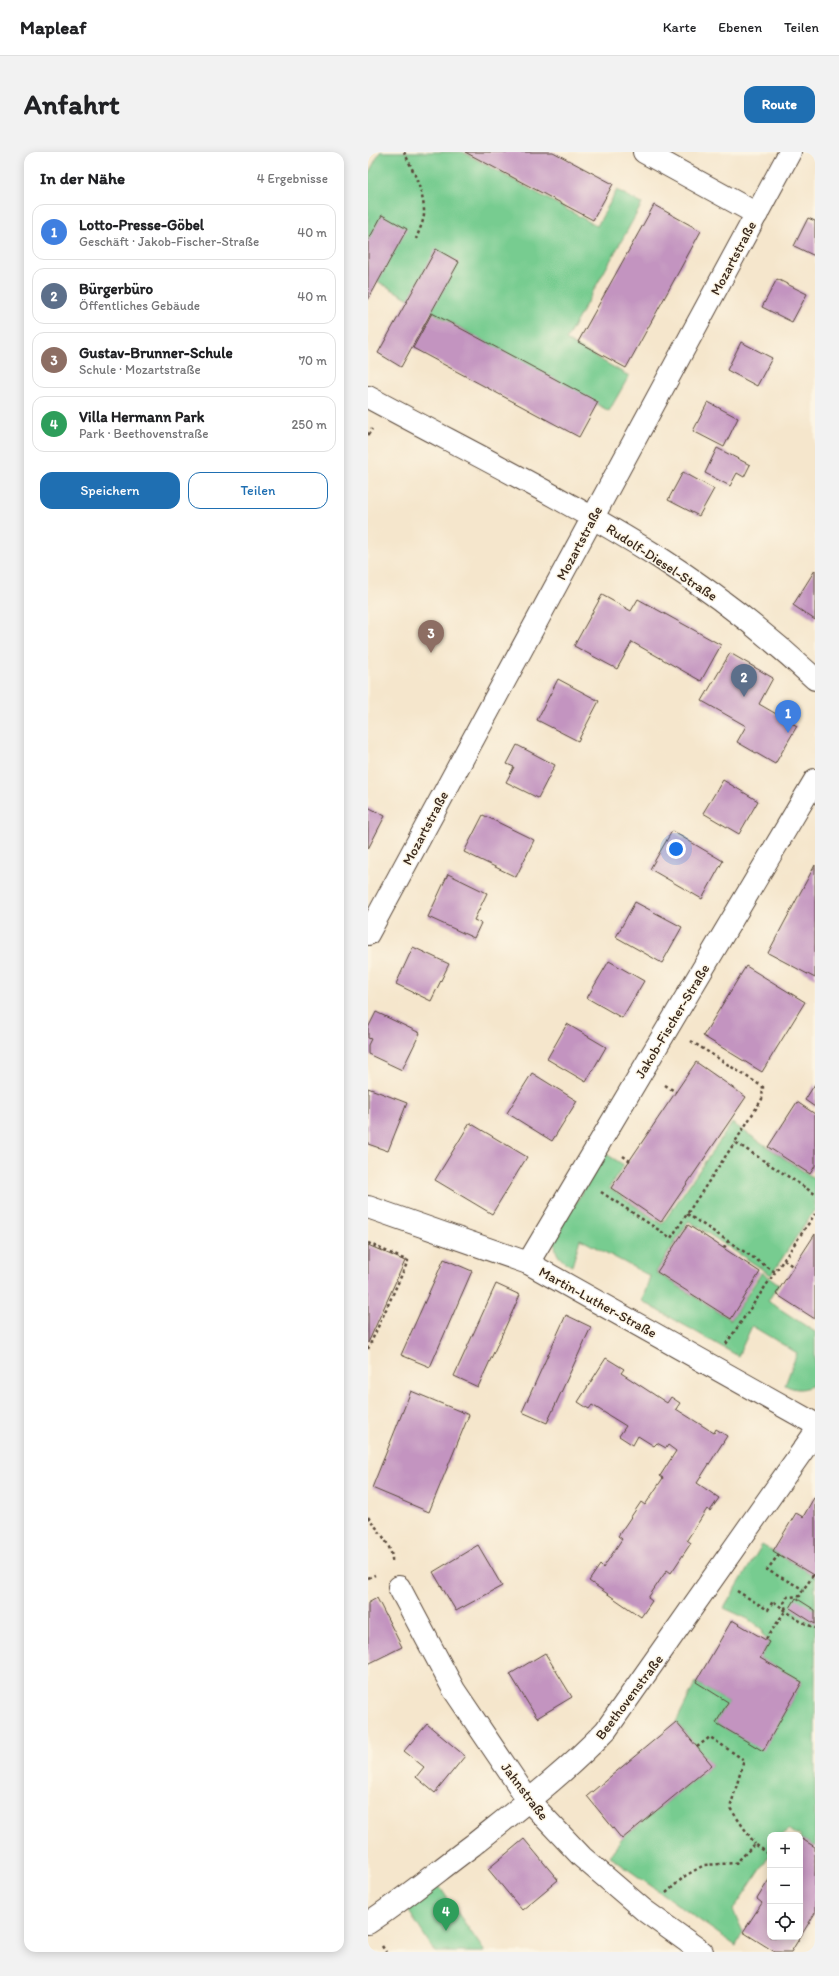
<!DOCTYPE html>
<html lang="de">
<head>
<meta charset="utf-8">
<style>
	body { margin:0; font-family:Itim,sans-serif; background:#f2f2f2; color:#202124 }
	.controls { position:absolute; right:12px; bottom:12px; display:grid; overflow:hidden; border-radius:8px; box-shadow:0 2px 10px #0003 }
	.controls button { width:36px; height:36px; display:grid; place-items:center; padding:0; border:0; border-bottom:1px solid #e0e0e0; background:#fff; color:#202124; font:20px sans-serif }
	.you { position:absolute; left:308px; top:697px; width:14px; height:14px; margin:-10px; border:3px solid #fff; border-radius:50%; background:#1a73e8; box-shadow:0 0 0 6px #1a73e833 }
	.badge { display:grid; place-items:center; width:26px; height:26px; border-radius:50%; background:#1f6fb2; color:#fff; font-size:13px; font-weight:700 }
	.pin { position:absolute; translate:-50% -33px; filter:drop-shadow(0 1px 2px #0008) }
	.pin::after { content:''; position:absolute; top:21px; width:14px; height:12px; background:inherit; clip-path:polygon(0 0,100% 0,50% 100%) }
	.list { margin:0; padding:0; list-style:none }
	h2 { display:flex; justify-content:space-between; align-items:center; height:52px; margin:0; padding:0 16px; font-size:17px }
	h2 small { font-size:13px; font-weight:400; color:#757577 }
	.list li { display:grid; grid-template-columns:26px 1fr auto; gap:12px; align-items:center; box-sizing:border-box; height:56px; margin:0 8px 8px; padding:0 8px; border:1px solid #e0e0e0; border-radius:12px }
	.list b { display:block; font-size:15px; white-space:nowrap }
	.list p { margin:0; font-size:13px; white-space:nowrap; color:#757577 }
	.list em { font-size:13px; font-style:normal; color:#757577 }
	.actions { display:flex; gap:8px; padding:12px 16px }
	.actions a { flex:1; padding:9px 0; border:1px solid #1f6fb2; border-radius:12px; text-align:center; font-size:14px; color:#1f6fb2 }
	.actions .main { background:#1f6fb2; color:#fff }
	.icon { flex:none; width:22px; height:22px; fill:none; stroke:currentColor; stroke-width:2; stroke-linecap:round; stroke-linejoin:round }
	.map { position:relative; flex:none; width:447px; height:1800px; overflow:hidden; border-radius:12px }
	header { display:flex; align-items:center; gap:24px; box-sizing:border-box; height:56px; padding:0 20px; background:#fff; border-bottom:1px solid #e0e0e0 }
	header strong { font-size:19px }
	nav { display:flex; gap:22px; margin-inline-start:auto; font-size:14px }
	.intro { display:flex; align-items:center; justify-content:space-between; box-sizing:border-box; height:96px; padding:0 24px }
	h1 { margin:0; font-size:28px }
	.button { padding:10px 18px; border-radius:12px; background:#1f6fb2; color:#fff; font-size:14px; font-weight:700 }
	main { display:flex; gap:24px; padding:0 24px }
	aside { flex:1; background:#fff; border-radius:12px; box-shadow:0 2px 10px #0003 }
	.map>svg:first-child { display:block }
	.green { fill:#77cc90; stroke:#597b57 }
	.building { fill:#c394c0 }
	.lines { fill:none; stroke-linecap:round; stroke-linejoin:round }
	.minor-casing { stroke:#574638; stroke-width:24 }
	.path { stroke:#574638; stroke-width:2.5; stroke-dasharray:3 3; stroke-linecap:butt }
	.minor { stroke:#fff; stroke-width:22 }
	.labels { text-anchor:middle; stroke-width:3; stroke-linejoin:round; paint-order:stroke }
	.street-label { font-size:14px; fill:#3b2a1e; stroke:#fcf5e5 }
</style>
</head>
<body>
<header>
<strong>Mapleaf</strong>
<nav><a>Karte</a><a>Ebenen</a><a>Teilen</a></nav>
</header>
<div class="intro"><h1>Anfahrt</h1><a class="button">Route</a></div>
<main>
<aside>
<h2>In der Nähe<small>4 Ergebnisse</small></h2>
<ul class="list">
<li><span class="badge" style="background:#3f7fe0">1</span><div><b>Lotto-Presse-Göbel</b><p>Geschäft · Jakob-Fischer-Straße</p></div><em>40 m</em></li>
<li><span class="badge" style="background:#5c6f8a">2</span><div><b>Bürgerbüro</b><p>Öffentliches Gebäude</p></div><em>40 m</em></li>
<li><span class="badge" style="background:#8d6e63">3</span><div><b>Gustav-Brunner-Schule</b><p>Schule · Mozartstraße</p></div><em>70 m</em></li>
<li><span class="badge" style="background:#2e9e5b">4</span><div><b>Villa Hermann Park</b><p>Park · Beethovenstraße</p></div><em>250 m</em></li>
</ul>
<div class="actions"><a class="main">Speichern</a><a>Teilen</a></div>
</aside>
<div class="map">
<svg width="447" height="1800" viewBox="0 0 447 1800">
	<rect width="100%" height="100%" fill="#fcf5e5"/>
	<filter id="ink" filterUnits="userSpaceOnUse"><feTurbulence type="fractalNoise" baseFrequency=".025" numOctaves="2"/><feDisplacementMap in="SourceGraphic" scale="8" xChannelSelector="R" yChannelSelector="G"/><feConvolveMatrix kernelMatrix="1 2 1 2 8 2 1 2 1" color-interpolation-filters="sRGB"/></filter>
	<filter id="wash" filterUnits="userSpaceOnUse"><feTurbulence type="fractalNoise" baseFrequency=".012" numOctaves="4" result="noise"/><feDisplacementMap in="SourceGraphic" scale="16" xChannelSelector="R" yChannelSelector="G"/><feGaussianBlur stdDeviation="0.9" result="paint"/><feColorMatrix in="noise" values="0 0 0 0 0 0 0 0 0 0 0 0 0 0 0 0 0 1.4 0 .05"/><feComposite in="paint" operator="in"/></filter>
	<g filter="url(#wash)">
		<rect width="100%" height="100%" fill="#f5e6cc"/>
		<g class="green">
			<polygon points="12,0 95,0 229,74 249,38 274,52 198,188 261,224 241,259 0,124 0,22"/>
			<path d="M364,971L447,1027V1057L403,1123L321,1069L288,1120L363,1168L394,1120L411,1132L400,1149L447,1180V1232C437,1238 428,1239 417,1233L429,1201L384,1174L370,1204L274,1149L282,1124L212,1087L204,1114C189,1107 184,1098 189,1081L238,1002L256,1013L241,1036L294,1072Z"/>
			<polygon points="394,1393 447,1424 447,1695 432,1686 432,1683 428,1683 420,1677 415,1683 402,1683 402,1703 365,1758 375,1780 368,1794 241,1704 254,1687 344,1613 308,1570 328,1530 360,1550 348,1571 395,1598 434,1530 392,1506 401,1490 394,1482 395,1478 380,1467 356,1456"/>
			<polygon points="71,1734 117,1800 67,1800 40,1758"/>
		</g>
		<g id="blocks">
			<g class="building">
				<polygon points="97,0 185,0 245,32 225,68"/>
				<polygon points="286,53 333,79 258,216 210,190"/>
				<polygon points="14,63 39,77 0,148 0,89"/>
				<polygon points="440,66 447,69 447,104 426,94"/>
				<polygon points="68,97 91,110 33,215 10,201"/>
				<polygon points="409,127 439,142 424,170 394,155"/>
				<polygon points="64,161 230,250 211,285 45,196"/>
				<polygon points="373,190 404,206 389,234 359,218"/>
				<polygon points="340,250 370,266 356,295 325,279"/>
				<polygon points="349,296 382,313 376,325 369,321 362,334 337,321"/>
				<polygon points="315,320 346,337 331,364 300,348"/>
				<polygon points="447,418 447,468 425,453"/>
				<polygon points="234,443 263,459 270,447 353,493 333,529 264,490 249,517 206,494"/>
				<polygon points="362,501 405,526 391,552 429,574 407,612 369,590 378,574 334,549"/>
				<polygon points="190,527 231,549 210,589 169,568"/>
				<polygon points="149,593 187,613 170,646 138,630 146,615 139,612"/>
				<polygon points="355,628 390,649 371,682 335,661"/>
				<polygon points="0,655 17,664 0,697"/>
				<polygon points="115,663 166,688 148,725 96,700"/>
				<polygon points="304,679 355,709 334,747 282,717"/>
				<polygon points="447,713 447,826 400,801"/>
				<polygon points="80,722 119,741 106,768 113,771 106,786 60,765"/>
				<polygon points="267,750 314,775 294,811 248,785"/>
				<polygon points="45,795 81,812 63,849 28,832"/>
				<polygon points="241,809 276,829 254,866 219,846"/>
				<polygon points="378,814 437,850 394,920 335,884"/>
				<polygon points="8,860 52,881 34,918 0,902 0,893 3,887 0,886 0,876"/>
				<polygon points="199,872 238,895 218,930 179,907"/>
				<polygon points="328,910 378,945 293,1070 243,1036"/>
				<polygon points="164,921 209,949 184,989 139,961"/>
				<polygon points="447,932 447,955 437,948"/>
				<polygon points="0,936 39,951 20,999 0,992"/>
				<polygon points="429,950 447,962 447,1014 442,1022 400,995"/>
				<polygon points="102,971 159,1005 124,1062 67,1028"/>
				<polygon points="320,1073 392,1120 363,1167 289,1120"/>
				<polygon points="447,1082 447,1167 408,1142"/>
				<polygon points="0,1093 37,1109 0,1191"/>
				<polygon points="76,1107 104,1119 62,1215 33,1203"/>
				<polygon points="128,1132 152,1143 110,1235 86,1224"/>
				<polygon points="198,1163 223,1175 179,1271 154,1260"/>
				<polygon points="238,1206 256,1217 253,1221 299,1251 303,1245 312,1251 308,1257 346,1281 348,1277 359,1284 329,1331 351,1346 342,1359 339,1357 319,1388 323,1391 303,1421 299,1418 280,1446 284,1449 273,1465 221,1429 232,1413 235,1416 254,1387 250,1384 273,1350 277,1353 295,1326 292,1324 308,1299 300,1293 298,1296 289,1291 286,1294 270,1284 265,1293 251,1284 258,1274 224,1253 221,1257 210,1250"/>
				<polygon points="43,1239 101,1263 61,1360 4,1336"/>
				<polygon points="447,1344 447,1424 405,1399 428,1361 435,1365"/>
				<polygon points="110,1393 134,1434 88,1459 65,1420"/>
				<polygon points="9,1446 34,1495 0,1512 0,1451"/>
				<polygon points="428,1446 447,1458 447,1472 422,1456"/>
				<polygon points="364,1468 401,1490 392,1506 434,1530 395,1599 348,1571 360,1550 328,1530"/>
				<polygon points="177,1501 204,1545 169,1566 142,1522"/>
				<polygon points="308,1570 344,1613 254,1687 219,1644"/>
				<polygon points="59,1572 97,1604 67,1641 48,1625 56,1615 36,1599"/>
				<polygon points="156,1687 190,1728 154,1758 120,1717"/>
				<polygon points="434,1687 447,1695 447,1761 423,1800 407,1800 375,1780 394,1751 389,1747 402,1726 402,1785 432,1785 432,1690"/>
			</g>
		</g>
	</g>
	<g filter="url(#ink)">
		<use href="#blocks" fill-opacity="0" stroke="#574638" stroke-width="1"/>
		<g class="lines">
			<g class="minor-casing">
				<g id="minor">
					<polyline points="276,0 389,62"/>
					<path d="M0,245C98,298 198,347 292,406C345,440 401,484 447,527"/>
					<polyline points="0,782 422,0"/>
					<polyline points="0,1055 160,1111 447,1272"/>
					<polyline points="160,1111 447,628"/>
					<polyline points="31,1435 86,1538 161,1649 214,1705 277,1759 334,1800"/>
					<path d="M0,1771C36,1747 70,1719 105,1693C151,1656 197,1621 238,1578L447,1281"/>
				</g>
			</g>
			<g class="path">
				<path d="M36,0C45,18 57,42 56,63C55,71 51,79 48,87"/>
				<polyline points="0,283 4,277"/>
				<polyline points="323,889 395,935 394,947 367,990 447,1042"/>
				<polyline points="297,933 308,940"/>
				<polyline points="255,1004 262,1009"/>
				<polyline points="233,1040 303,1086 367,990"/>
				<polyline points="319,1062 407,1120"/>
				<polyline points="0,1091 40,1109 0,1197"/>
				<polyline points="356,1096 360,1089"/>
				<polyline points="416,1108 426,1115"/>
				<polyline points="358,1192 447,1062"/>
				<path d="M0,1365C9,1377 25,1394 24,1409"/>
				<polyline points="411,1402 399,1418 435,1437"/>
				<polyline points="0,1426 7,1423"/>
				<polyline points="369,1439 400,1458 405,1449 430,1468 447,1476"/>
				<path d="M398,1487L418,1458L416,1451L419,1445L432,1444C435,1436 441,1431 445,1423"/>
				<polyline points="329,1595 342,1585 376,1608 362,1656 387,1692"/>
				<polyline points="298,1741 317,1724 336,1713 368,1711 387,1692 402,1703"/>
				<polyline points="14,1794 18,1800"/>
			</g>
			<use href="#minor" class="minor"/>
		</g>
	</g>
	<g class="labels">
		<g class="street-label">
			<text transform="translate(365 106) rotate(-62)" y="5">Mozartstraße</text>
			<text transform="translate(211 391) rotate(-62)" y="5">Mozartstraße</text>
			<text transform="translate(294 410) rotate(33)" y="5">Rudolf-Diesel-Straße</text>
			<text transform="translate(57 676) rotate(-62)" y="5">Mozartstraße</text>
			<text transform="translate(304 869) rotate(-59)" y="5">Jakob-Fischer-Straße</text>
			<text transform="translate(230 1150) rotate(29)" y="5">Martin-Luther-Straße</text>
			<text transform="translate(261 1545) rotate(-53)" y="5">Beethovenstraße</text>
			<text transform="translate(157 1639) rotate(53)" y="5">Jahnstraße</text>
		</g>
	</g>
</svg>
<div class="controls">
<button>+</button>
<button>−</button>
<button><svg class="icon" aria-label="locate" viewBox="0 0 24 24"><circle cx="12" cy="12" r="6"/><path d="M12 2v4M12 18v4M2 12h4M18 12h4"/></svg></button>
</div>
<div class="you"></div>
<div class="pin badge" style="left:420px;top:581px;background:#3f7fe0">1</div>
<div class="pin badge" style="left:376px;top:545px;background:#5c6f8a">2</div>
<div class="pin badge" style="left:63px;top:501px;background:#8d6e63">3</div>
<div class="pin badge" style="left:78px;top:1779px;background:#2e9e5b">4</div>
</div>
</main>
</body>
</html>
